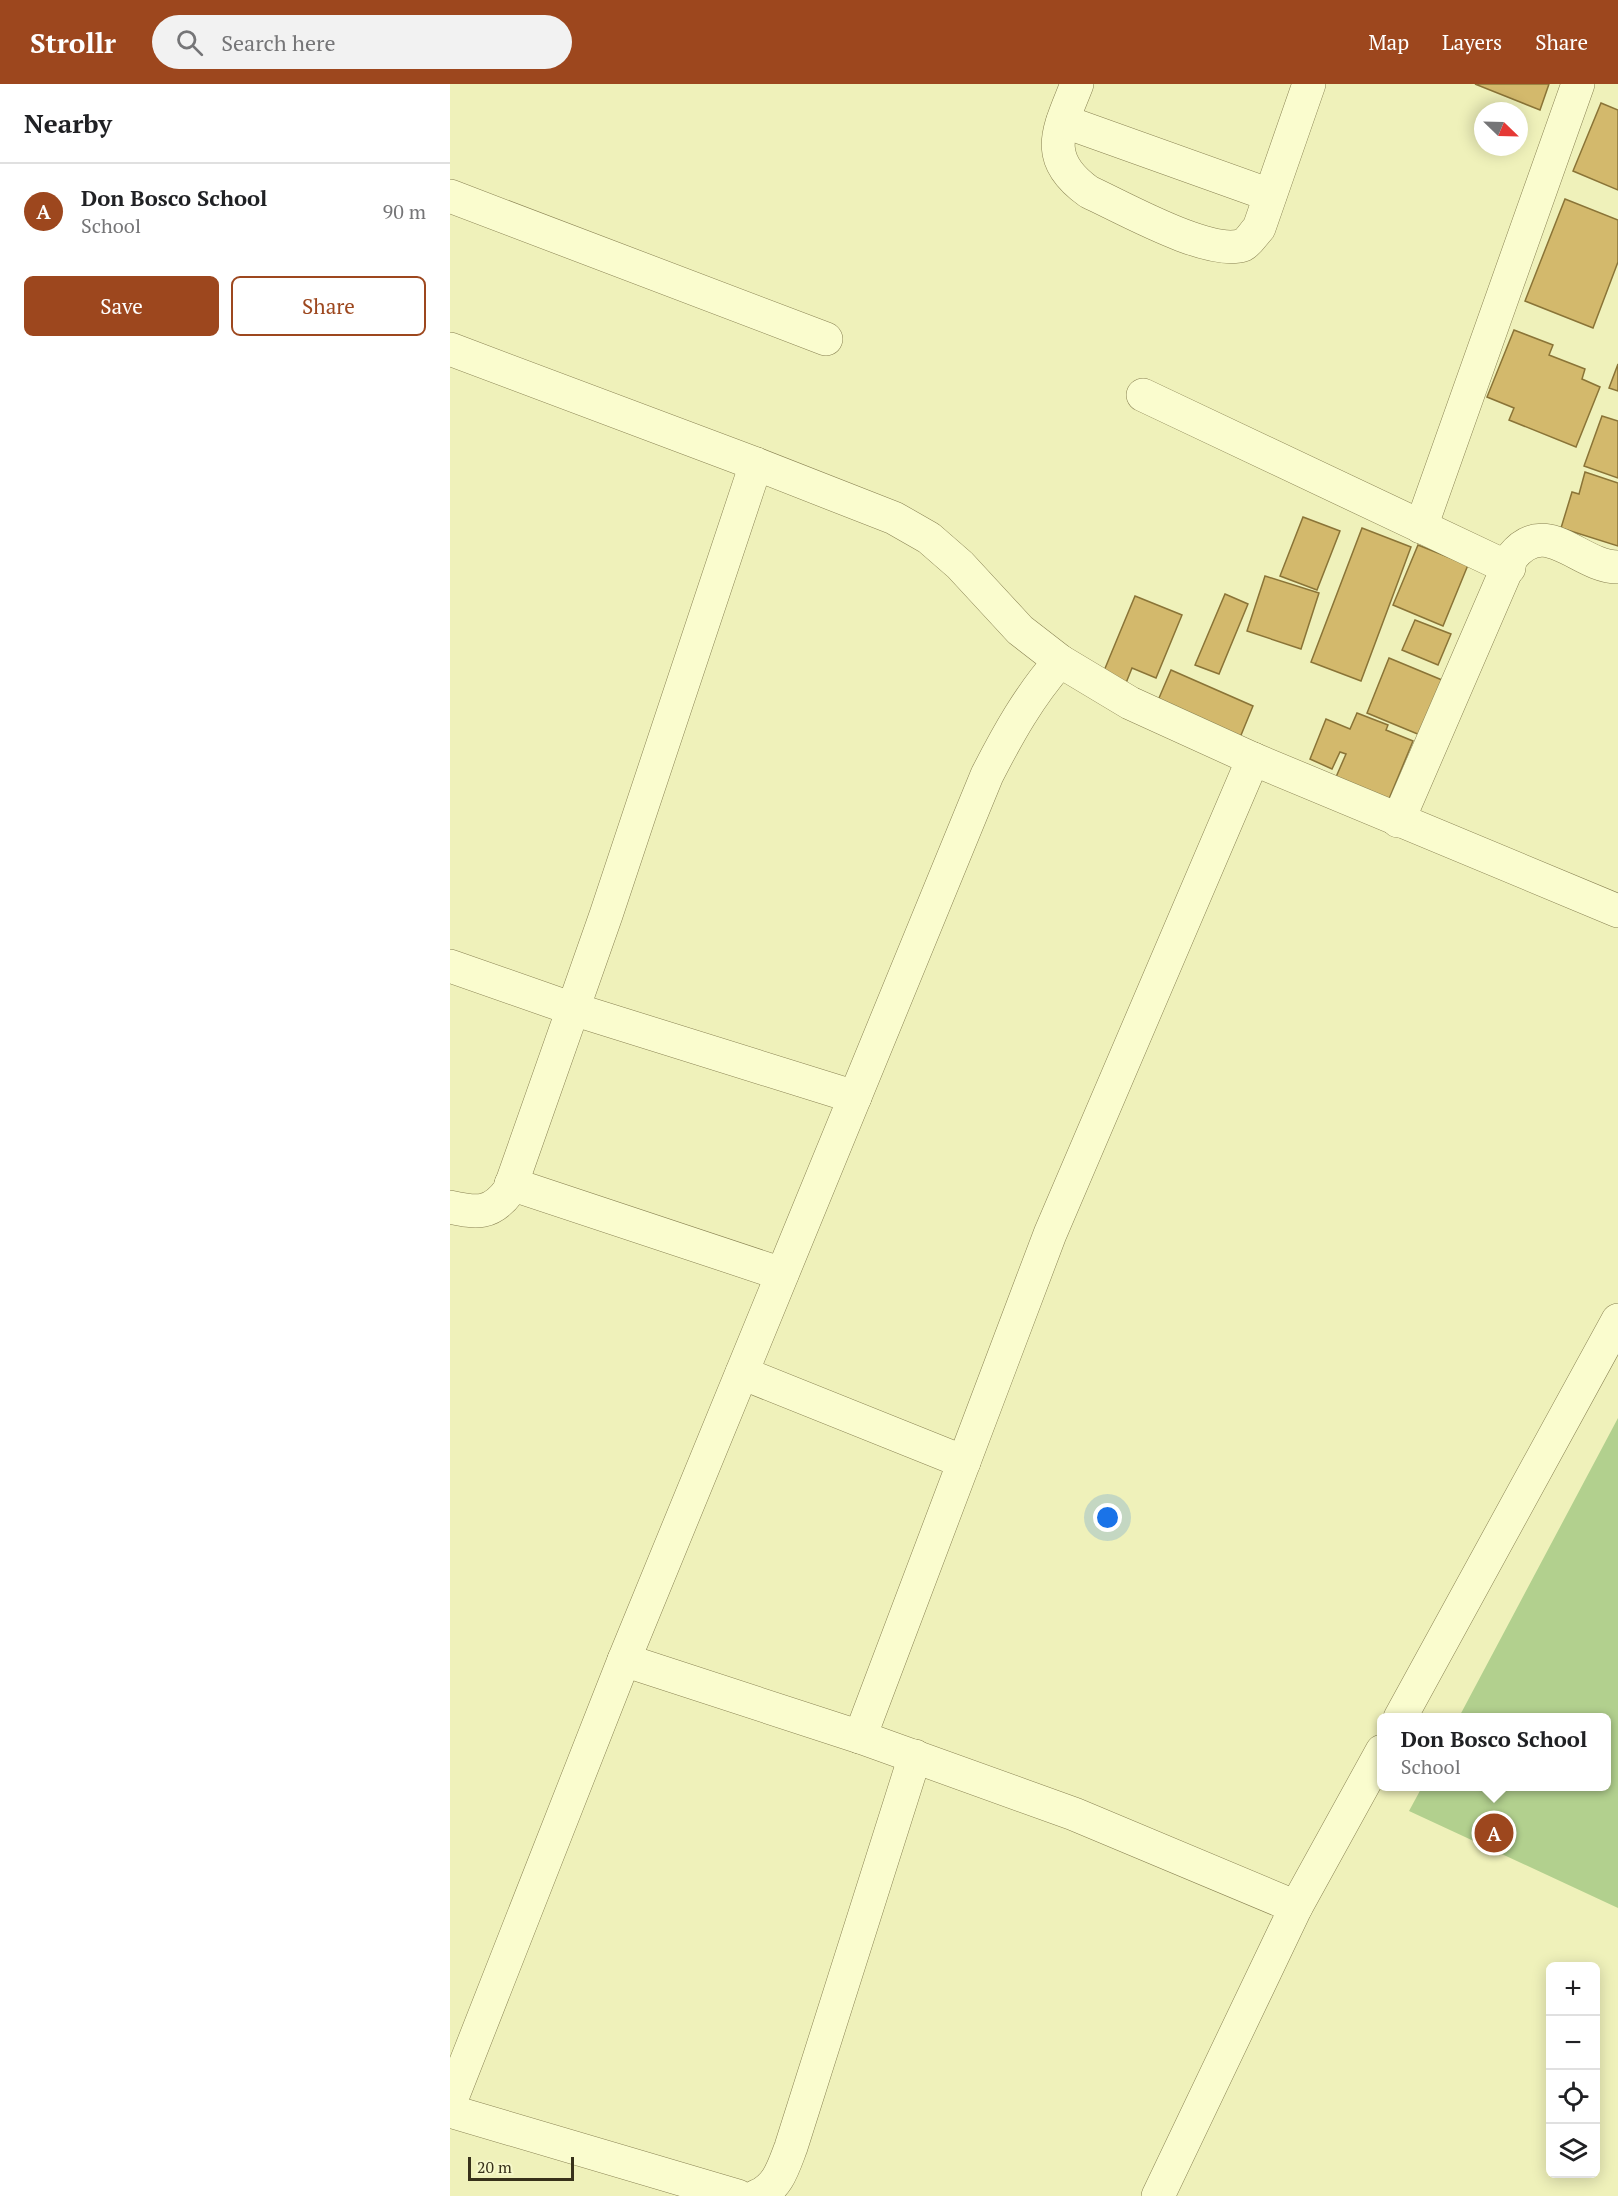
<!DOCTYPE html>
<html lang="en">
<head>
<meta charset="utf-8">
<style>
	body { margin:0; font-family:"PT Serif",serif; background:#f2f2f2; color:#202124 }
	.controls { position:absolute; right:18px; bottom:18px; display:grid; overflow:hidden; border-radius:9px; box-shadow:0 3px 15px #0003 }
	.controls button { width:54px; height:54px; display:grid; place-items:center; padding:0; border:0; border-bottom:2px solid #e0e0e0; background:#fff; color:#202124; font:30px sans-serif }
	.compass { position:absolute; left:1024px; top:18px; width:54px; height:54px; border-radius:50%; background:#fff; box-shadow:0 3px 15px #0003; rotate:113deg }
	.scale { position:absolute; left:18px; bottom:15px; width:106px; box-sizing:border-box; padding-left:6px; border:3px solid #37311a; border-top:0; font-size:16px; line-height:21px; white-space:nowrap; color:#37311a; -webkit-text-stroke:4px #f6f8ca; paint-order:stroke }
	.you { position:absolute; left:658px; top:1434px; width:21px; height:21px; margin:-15px; border:4px solid #fff; border-radius:50%; background:#1a73e8; box-shadow:0 0 0 9px #1a73e833 }
	.badge { display:grid; place-items:center; width:39px; height:39px; border-radius:50%; background:#9d471e; color:#fff; font-size:20px; font-weight:700 }
	.pin { position:absolute; translate:-50% -50%; border:3px solid #fff; box-shadow:0 2px 6px #0006 }
	.popup { position:absolute; left:927px; top:1629px; width:234px; height:78px; box-sizing:border-box; display:grid; place-content:center; border-radius:9px; background:#fff; filter:drop-shadow(0 2px 4px #0005); font-size:20px; white-space:nowrap; color:#757577 }
	.popup b { font-size:22px; color:#202124 }
	.popup::after { content:''; position:absolute; left:50%; top:100%; margin-left:-12px; border:12px solid transparent; border-top-color:#fff }
	.list { margin:0; padding:0; list-style:none }
	h2 { display:flex; justify-content:space-between; align-items:center; height:78px; margin:0; padding:0 24px; font-size:26px }
	h2 small { font-size:20px; font-weight:400; color:#757577 }
	.list li { display:grid; grid-template-columns:39px 1fr auto; gap:18px; align-items:center; box-sizing:border-box; height:96px; padding:0 24px; border-top:2px solid #e0e0e0 }
	.list b { display:block; font-size:22px; white-space:nowrap }
	.list p { margin:0; font-size:20px; white-space:nowrap; color:#757577 }
	.list em { font-size:20px; font-style:normal; color:#757577 }
	.actions { display:flex; gap:12px; padding:18px 24px }
	.actions a { flex:1; padding:14px 0; border:2px solid #9d471e; border-radius:9px; text-align:center; font-size:21px; color:#9d471e }
	.actions .main { background:#9d471e; color:#fff }
	.icon { flex:none; width:33px; height:33px; fill:none; stroke:currentColor; stroke-width:2; stroke-linecap:round; stroke-linejoin:round }
	.map { position:relative; flex:none; width:1168px; height:2112px; overflow:hidden }
	header { display:flex; align-items:center; gap:36px; box-sizing:border-box; height:84px; padding:0 30px; background:#9d471e; color:#fff }
	header strong { font-size:28px }
	nav { display:flex; gap:33px; margin-inline-start:auto; font-size:21px }
	.search { width:420px; height:54px; background:#f2f2f2; display:flex; align-items:center; gap:15px; box-sizing:border-box; padding:0 21px; border-radius:33px; color:#757577; font-size:22px }
	main { display:flex }
	aside { flex:1; background:#fff }
	.map>svg:first-child { display:block }
	.green { fill:#b2d08e }
	.building { fill:#d3b96c; stroke:#8a7437; stroke-width:1.5 }
	.lines { fill:none; stroke-linecap:round; stroke-linejoin:round }
	.minor-casing { stroke:#898253; stroke-width:34 }
	.tertiary-casing { stroke:#898253; stroke-width:34 }
	.minor { stroke:#fafcce; stroke-width:33 }
	.tertiary { stroke:#fafcce; stroke-width:33 }
</style>
</head>
<body>
<header>
<strong>Strollr</strong>
<div class="search"><svg class="icon" aria-label="search" viewBox="0 0 24 24"><circle cx="10" cy="10" r="6"/><path d="M15 15l6 6"/></svg>Search here</div>
<nav><a>Map</a><a>Layers</a><a>Share</a></nav>
</header>
<main>
<aside>
<h2>Nearby<small></small></h2>
<ul class="list">
<li><span class="badge">A</span><div><b>Don Bosco School</b><p>School</p></div><em>90 m</em></li>
</ul>
<div class="actions"><a class="main">Save</a><a>Share</a></div>
</aside>
<div class="map">
<svg width="1168" height="2112" viewBox="0 0 1168 2112">
	<rect width="100%" height="100%" fill="#eff1ba"/>
	<polygon class="green" points="1168,1334 1168,1824 959,1727 972,1703 1156,1702 1156,1634 1009,1633"/>
	<g class="building">
		<polygon points="1025,0 1099,0 1090,26"/>
		<polygon points="1151,19 1168,26 1168,106 1123,87"/>
		<polygon points="1115,115 1168,136 1168,178 1143,244 1075,217"/>
		<polygon points="1064,246 1103,261 1099,271 1135,285 1132,295 1150,303 1126,363 1059,336 1064,324 1037,313"/>
		<polygon points="1168,280 1168,307 1159,304"/>
		<polygon points="1152,332 1168,337 1168,394 1134,382"/>
		<polygon points="1135,388 1168,399 1168,462 1111,444 1122,408 1129,410"/>
		<polygon points="853,433 890,447 867,506 830,492"/>
		<polygon points="912,444 961,463 911,597 861,578"/>
		<polygon points="968,461 1018,481 993,542 943,521"/>
		<polygon points="815,492 869,509 851,565 797,547"/>
		<polygon points="775,510 798,520 769,590 745,581"/>
		<polygon points="685,512 732,531 706,594 682,584 674,604 651,594"/>
		<polygon points="965,536 1001,550 988,581 952,566"/>
		<polygon points="939,574 992,596 970,651 917,629"/>
		<polygon points="721,586 803,622 789,656 706,621"/>
		<polygon points="907,629 938,641 936,646 963,657 939,715 886,693 896,670 890,668 882,685 860,675 876,635 900,645"/>
	</g>
	<g class="lines">
		<g class="minor-casing">
			<g id="minor">
				<path d="M627,0C609,46 591,74 639,108C672,123 760,173 793,161C799,158 804,149 809,144L859,0"/>
				<polyline points="613,37 820,111"/>
				<polyline points="0,112 376,255"/>
				<polyline points="0,265 306,380 444,434 479,454 510,481 570,546 610,577 680,619 803,675 1168,827"/>
				<polyline points="693,311 1059,484"/>
				<polyline points="971,443 1128,0"/>
				<path d="M948,737L1062,473C1096,430 1129,483 1168,483"/>
				<polyline points="0,882 123,925 405,1013"/>
				<polyline points="61,1100 332,1190"/>
				<path d="M0,1123C27,1129 41,1131 59,1107L156,831L306,380"/>
				<polyline points="292,1289 514,1378"/>
				<polyline points="174,1576 410,1653 624,1730 846,1823"/>
				<polyline points="410,1653 600,1150 803,675"/>
				<path d="M0,2019L174,1576L537,691C558,650 579,612 610,577"/>
				<polyline points="0,2027 288,2112"/>
				<path d="M307,2112C328,2103 333,2084 341,2063L465,1672"/>
			</g>
		</g>
		<g class="tertiary-casing">
			<g id="tertiary">
				<polyline points="950,1634 1168,1236"/>
				<polyline points="708,2112 846,1823 932,1667"/>
			</g>
		</g>
		<use href="#minor" class="minor"/>
		<use href="#tertiary" class="tertiary"/>
	</g>
</svg>
<div class="controls">
<button>+</button>
<button>−</button>
<button><svg class="icon" aria-label="locate" viewBox="0 0 24 24"><circle cx="12" cy="12" r="6"/><path d="M12 2v4M12 18v4M2 12h4M18 12h4"/></svg></button>
<button><svg class="icon" aria-label="layers" viewBox="0 0 24 24"><path d="M12 4l9 5-9 5-9-5zM3 14l9 5 9-5"/></svg></button>
</div>
<svg class="compass" viewBox="-18 -18 36 36"><path d="M0-13l5 13h-10z" fill="#e53935"/><path d="M0 13l5-13h-10z" fill="#757577"/></svg>
<div class="scale">20 m</div>
<div class="you"></div>
<div class="pin badge" style="left:1044px;top:1749px">A</div>
<div class="popup"><b>Don Bosco School</b>School</div>
</div>
</main>
</body>
</html>
